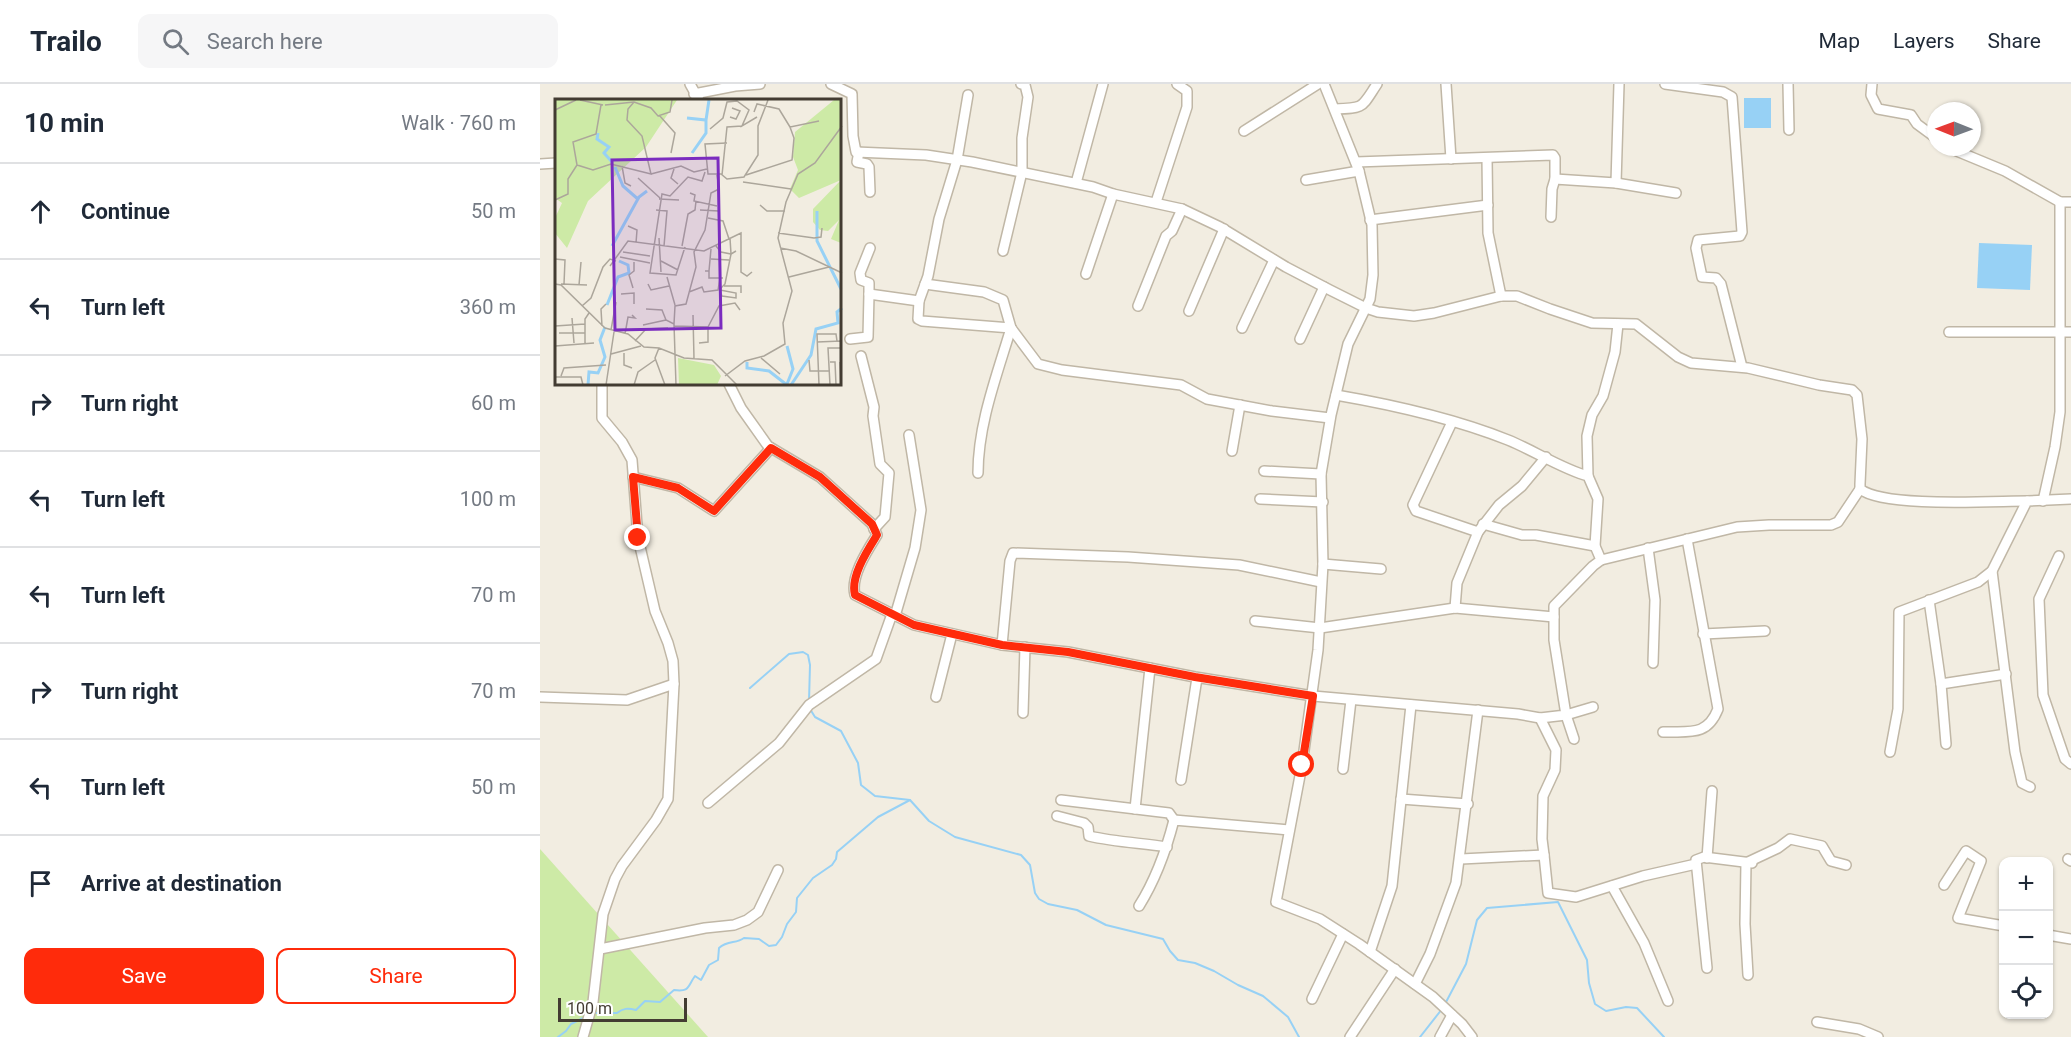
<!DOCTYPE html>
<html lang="en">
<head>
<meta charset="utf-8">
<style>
	body { margin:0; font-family:Roboto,sans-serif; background:#f6f6f7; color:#1f2937 }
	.controls { position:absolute; right:18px; bottom:18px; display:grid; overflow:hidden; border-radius:12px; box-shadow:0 2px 4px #0004 }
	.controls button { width:54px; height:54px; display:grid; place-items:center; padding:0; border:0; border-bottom:2px solid #e0e1e3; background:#fff; color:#1f2937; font:30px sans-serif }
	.compass { position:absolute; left:1387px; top:18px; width:54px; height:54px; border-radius:50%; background:#fff; box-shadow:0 2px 4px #0004; rotate:271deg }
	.scale { position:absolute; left:18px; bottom:15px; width:129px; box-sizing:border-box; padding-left:6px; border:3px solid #433c32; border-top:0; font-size:16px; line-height:21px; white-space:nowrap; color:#433c32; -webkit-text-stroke:4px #fff; paint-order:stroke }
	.stop { position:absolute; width:18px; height:18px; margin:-14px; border:4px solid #ff2b0b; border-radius:50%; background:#fff }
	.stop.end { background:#ff2b0b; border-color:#fff; box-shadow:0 2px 6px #0008 }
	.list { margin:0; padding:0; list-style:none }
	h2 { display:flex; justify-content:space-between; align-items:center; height:78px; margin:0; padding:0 24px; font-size:26px }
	h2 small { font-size:20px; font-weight:400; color:#747a83 }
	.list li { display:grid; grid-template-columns:39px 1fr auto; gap:18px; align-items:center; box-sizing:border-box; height:96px; padding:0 24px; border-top:2px solid #e0e1e3 }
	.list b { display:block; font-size:22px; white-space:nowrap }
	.list em { font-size:20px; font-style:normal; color:#747a83 }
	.actions { display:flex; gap:12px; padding:18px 24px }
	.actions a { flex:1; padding:14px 0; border:2px solid #ff2b0b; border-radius:12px; text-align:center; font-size:21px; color:#ff2b0b }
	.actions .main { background:#ff2b0b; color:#fff }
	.icon { flex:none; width:33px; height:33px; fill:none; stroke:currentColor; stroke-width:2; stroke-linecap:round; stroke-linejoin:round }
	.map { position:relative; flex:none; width:1531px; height:953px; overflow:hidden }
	header { display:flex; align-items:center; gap:36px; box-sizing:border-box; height:84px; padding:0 30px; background:#fff; border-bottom:2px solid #e0e1e3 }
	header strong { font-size:28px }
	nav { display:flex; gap:33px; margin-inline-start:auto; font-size:21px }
	.search { width:420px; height:54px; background:#f6f6f7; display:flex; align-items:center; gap:15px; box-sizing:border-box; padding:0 21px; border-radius:12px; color:#747a83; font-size:22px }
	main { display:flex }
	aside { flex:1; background:#fff }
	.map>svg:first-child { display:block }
	.green { fill:#cdeaa6 }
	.water { fill:#97d1f5 }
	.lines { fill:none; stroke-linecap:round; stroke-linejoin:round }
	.stream { stroke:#97d1f5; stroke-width:2 }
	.minor-casing { stroke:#c0b7a6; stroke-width:12 }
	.minor { stroke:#fff; stroke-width:9 }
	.route { stroke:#ff2b0b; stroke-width:8 }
	.inset-river { fill:none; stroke:#97d1f5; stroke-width:3 }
	.inset-road { fill:none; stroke:#aca69b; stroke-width:1.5 }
	.view { fill:#7b2cbf; fill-opacity:0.15; stroke:#7b2cbf; stroke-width:3 }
	.inset-edge { fill:none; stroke:#433c32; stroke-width:3 }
</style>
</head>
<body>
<header>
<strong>Trailo</strong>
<div class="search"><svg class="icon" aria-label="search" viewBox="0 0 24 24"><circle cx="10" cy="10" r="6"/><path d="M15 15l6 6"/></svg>Search here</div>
<nav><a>Map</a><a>Layers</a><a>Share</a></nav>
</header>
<main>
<aside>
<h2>10 min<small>Walk · 760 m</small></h2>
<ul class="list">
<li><svg class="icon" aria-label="ahead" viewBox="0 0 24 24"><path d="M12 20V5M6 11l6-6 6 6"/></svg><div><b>Continue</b></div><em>50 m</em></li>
<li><svg class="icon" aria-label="left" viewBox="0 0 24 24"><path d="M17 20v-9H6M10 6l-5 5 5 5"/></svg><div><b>Turn left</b></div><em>360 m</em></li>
<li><svg class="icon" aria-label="right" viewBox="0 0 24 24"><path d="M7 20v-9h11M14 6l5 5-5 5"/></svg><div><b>Turn right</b></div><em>60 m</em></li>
<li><svg class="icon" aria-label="left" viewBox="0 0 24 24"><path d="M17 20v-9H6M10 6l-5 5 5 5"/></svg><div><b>Turn left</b></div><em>100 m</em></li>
<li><svg class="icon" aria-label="left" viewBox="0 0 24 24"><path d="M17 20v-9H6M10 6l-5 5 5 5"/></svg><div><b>Turn left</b></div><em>70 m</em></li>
<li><svg class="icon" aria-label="right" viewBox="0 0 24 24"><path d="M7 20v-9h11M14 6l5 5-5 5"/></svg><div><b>Turn right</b></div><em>70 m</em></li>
<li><svg class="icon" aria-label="left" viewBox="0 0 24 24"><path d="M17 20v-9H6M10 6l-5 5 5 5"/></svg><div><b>Turn left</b></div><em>50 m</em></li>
<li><svg class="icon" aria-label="arrive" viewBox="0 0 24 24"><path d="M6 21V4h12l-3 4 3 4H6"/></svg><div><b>Arrive at destination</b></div></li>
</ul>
<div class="actions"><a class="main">Save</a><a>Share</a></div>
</aside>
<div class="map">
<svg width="1531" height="953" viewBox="0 0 1531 953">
	<rect width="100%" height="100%" fill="#f2ede1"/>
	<polygon class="green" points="0,765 168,953 0,953"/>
	<g class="water">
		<rect x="1204" y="14" width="27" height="30"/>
		<polygon points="1439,159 1492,161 1490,206 1437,204"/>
	</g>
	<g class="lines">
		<g class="stream">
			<polyline points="210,604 249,570 263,568 268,571 270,581 269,617"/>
			<polyline points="270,625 275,633 301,647 318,679 321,701 335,712 370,716 389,737 415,753 481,771 490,781 495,809 499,815 508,820 537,826 566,841 623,855 630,867 638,876 655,879 674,887 698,901 723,912 748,933 759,953"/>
			<polyline points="905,920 926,880 937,836 947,824 1018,818 1047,876 1049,899 1055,920 1066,927 1086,923 1097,924 1124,953"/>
			<path d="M53,929H77C83,924 88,924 96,926L105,917L120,918L134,906C150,908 147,903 155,892L161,896L169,881L178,876L179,864C188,856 196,860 204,854L219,855L229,862L236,861L242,853L247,840L256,828L257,814L273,794L292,781L296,775L297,768L338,733L370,716"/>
			<polyline points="18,953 26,947 31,940 45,933"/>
			<polyline points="880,953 902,925"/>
		</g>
		<g class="minor-casing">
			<g id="minor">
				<polyline points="150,0 159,16"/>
				<path d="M291,0L312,10L313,52L316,68L386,71L432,78L553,103L573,110L642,125L680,143L746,183L790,206L826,224L838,228L874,232L894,229L961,212H977L1010,225L1052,239L1096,240L1138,273L1151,279L1208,284L1279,301L1312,306L1317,311L1322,355L1320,400V405C1344,424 1453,417 1487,417"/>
				<polyline points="784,0 819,87 832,141 833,191 830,215 808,260 791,331 781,390 783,480 778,566 762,681 736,818 780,835 819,860 893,913 922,940 932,953"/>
				<polyline points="906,0 911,75"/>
				<polyline points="1125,0 1183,8 1192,13 1202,148 1200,152 1158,156 1156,164 1162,193 1176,194 1181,200 1202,283"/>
				<polyline points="1248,0 1249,46"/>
				<polyline points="1332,0 1331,11 1338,25 1371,31 1377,40 1396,54"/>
				<polyline points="154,10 195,2 220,0"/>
				<path d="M795,25C825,24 821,24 837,0"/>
				<polyline points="704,47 778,0"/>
				<polyline points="1407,63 1465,87 1520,118"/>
				<polyline points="319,68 317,78 327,80 329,83 330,108"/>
				<polyline points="947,74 948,149 961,212"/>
				<polyline points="816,78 1013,71 1015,74 1015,95"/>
				<polyline points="0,80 16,79"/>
				<polyline points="766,96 819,87"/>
				<polyline points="536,99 563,0"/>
				<polyline points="1076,99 1136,109"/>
				<polyline points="616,118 647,23 647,7 637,0"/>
				<polyline points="1011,133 1012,105 1015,95 1076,99 1079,0"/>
				<polyline points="830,136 948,121"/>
				<polyline points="463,167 482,88 482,54 488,13 485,1 481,0"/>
				<polyline points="546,190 573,110"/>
				<polyline points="385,200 444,208 463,216 471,244 498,280 522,286 641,301 667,315 732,327 790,334"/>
				<polyline points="329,210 329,199 321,196 320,189 330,164"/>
				<polyline points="379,217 378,235 382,237 471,244"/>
				<polyline points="598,222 626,152 632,147 642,125"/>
				<polyline points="649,227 684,145"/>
				<polyline points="702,244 734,176"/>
				<polyline points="1409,248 1531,248"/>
				<polyline points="310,255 328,253 329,210 379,217 388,192 399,135 417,76 428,11"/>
				<polyline points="760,255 784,203"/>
				<polyline points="321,272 334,323 333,332 340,380 349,389 345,433 334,445"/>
				<polyline points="62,300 62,334 82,358 92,376 98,454 115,527 128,559 133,577 134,600"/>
				<path d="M189,300L201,324L228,362L280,393L332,440L337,451C327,467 310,493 315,511L374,541L462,561L528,568L655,593L773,612L978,630L1000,634L1026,631L1014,556V522L1053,482L1061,476L1055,462L1058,415L1048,392C1024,386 993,366 968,356C913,334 854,321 796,311"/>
				<polyline points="912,338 873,421 876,427 938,448"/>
				<polyline points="692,367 700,321"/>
				<polyline points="724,387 781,390"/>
				<path d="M438,389C438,340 457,291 471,244"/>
				<polyline points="1048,392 1047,352 1052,331 1063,312 1075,268 1078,240"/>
				<polyline points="93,393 138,404 174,427 231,364"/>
				<polyline points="720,415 783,418"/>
				<polyline points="1503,417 1515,363 1520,328 1520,118 1531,118"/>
				<polyline points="943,440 982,451 996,451 1055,462"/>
				<polyline points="1108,464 1115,516 1113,579"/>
				<polyline points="1519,472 1499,515 1503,611 1525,675 1531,680"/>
				<polyline points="1061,476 1197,443 1229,441 1291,441 1298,438 1320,405"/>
				<polyline points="783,480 841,485"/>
				<polyline points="1452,487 1475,668 1482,699 1490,703"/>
				<polyline points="1389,516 1401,600 1406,660"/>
				<polyline points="915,524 917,499 938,448 959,421 982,402 1006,373"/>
				<polyline points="355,532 375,464 381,426 369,351"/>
				<polyline points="715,537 780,544 915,524 1014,533"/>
				<polyline points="1163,550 1225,547"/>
				<polyline points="462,561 470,477 473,469 588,473 699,481 781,498"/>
				<polyline points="1401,600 1466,590"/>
				<polyline points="0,613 87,616 134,600 128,715 116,736 82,782 75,795 63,830 53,918 43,953"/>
				<polyline points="396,613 412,550"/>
				<polyline points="483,629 485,563"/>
				<polyline points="1000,634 1016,666 1015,686 1003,712 1002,755 1004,771"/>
				<path d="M1123,648C1149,647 1167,653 1178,625L1147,455"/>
				<polyline points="1034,655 1026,631 1053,623"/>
				<polyline points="1350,668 1358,625 1359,528 1438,498 1452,487 1487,417 1531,415"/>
				<polyline points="803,685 811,616"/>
				<polyline points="641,696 657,594"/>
				<polyline points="861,715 928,720"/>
				<polyline points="521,716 629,729 634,736"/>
				<polyline points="168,719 239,659 269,621 336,575 352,530"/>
				<polyline points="595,725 610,584"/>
				<path d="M517,732L544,739L548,743L549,752C575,758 601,759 627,763"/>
				<polyline points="1167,774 1172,707"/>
				<polyline points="921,775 1004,771 1008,809 1036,813 1103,792 1156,780"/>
				<polyline points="1528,775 1531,777"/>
				<polyline points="1404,801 1426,767 1441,777 1418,834 1464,842"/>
				<polyline points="1072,802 1104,859 1128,917"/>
				<path d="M599,822C616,795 626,767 634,736L749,746"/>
				<polyline points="1508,851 1531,855"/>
				<polyline points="60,865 165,844 194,841 207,836 218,828 238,786"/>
				<polyline points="830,868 852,802 871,621"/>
				<polyline points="1167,884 1156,776 1164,773 1212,779"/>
				<polyline points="1208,891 1205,840 1206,779 1238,764 1250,755 1282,762 1291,777 1306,781"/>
				<polyline points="875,900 890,870 916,799 938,626"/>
				<polyline points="772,915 803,850"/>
				<polyline points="1277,938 1319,945 1338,953"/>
				<polyline points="810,953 855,885"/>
				<polyline points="900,953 912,931"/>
			</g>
		</g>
		<use href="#minor" class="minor"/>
	</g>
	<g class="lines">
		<path class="route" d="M98,454L93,393L138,404L174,427L231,364L280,393L332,440L337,451C327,467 310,493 315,511L374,541L462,561L528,568L655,593L773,612L762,681"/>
	</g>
	<g transform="translate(15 15)">
		<rect width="286" height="286" fill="#f2ede1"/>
		<path d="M0,1H122L91,48L33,102L12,149L0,134V119L7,104L0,99ZM279,1H286V144L276,140L284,121L273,132L265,131L258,123V110L286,81L244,99L235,90L243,71L238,58L240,33ZM123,259L159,266L166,277L162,286H124Z" fill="#cdeaa6"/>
		<path class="inset-river" d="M132,19L151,21L154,1M43,34L42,40L54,48L49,54L57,63M137,54L151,34V21M60,68L68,87L84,101M262,112V142L286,190M57,147L84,98L92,92M52,206L63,178L74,174L73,166L64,162M192,263V269L214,272L232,286M232,285L238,270L232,247M33,286L34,273L43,274L50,258L45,241L50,228M236,286L256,256L261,230L283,224L282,213L287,209"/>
		<path class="inset-road" d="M25,1L48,6M50,6L79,3L96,9L103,17L115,13L117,1M0,11L21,1M199,13L202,5L224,10L235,28M104,16L120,34L116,54M175,18L181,20L185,12L177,9M155,30L168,19L172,3L182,2L194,11L187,27L202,18M172,44L150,45L153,75H166L172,80L189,78L203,56V27L213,1M22,66L18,43L41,35L46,6M67,67L70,84L76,87M119,70L116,79L123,85M96,75L126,67L139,73L152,70M167,76L172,28L187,27M191,76L237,61L239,39L235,28L264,22M83,79L105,99M188,83L236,90M135,94L140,96L139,102L162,107M104,100L124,101M0,101L13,95V80L22,66L38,71L56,65L96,75L87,37L72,21L73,10L79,3M205,106L212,112H230M101,111L112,112L109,147M145,111L164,112M153,119L168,122L174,140M73,127L82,131L81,144M223,134L259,139L266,138L267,129M104,139L106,173M127,147L133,115L140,111L141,102M161,147L166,153L176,155L175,139M130,148L121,176L95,174L107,95L115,97L133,78L147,82L150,73M225,149L241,152L287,174M68,153L95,157M65,158L95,164M0,160L10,161L9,185M156,160L174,161M106,162L123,171M55,167L73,142L149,152L186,134V173L192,177L197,173M150,172H154V179H168M154,172L156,150M112,178L120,206M234,178L274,168M0,185L6,186L50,229L73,235L89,248L104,249L129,259L157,261L182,286M6,185L32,186M93,185L96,191L114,187M24,186L26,163M169,187H186V194M78,189L74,176L79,172V163M165,191L181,194V199L167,197L165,192V191L166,190V189L170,185L176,155L181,152M134,193L147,188L149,193L163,191L165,179M66,195L79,194V205M27,207L36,199L48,168L55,160L61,162M91,210L107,211L111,221L119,225L121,286M138,216L139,260M17,219L19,244M119,225L120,207L131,205L141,168L139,153L150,131L156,94L164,90L162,76M88,226L111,221M0,227L30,225M47,227L46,210L51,205M119,227L153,228V243L144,244M153,228L164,207L180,204L185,211M56,231L61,203M4,234H30M70,235L73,218L80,219L77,216M80,242L91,230L113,229M262,243L286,242V249H273L275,286M30,244V220L34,214M0,247L39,244M104,249L100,259L110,286M69,254V266L77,269M56,255L86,247M206,259L225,275M254,261L255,272H275M275,263H280L281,286M285,263L286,286M6,277L9,269L51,266M170,277L190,262L209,257L230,245L228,224L237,192L223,139L231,103L243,75L260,64L287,27M0,278H26L28,286M51,286L59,233M79,286L83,273L100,261M264,286L262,235H281L282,242"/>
		<path class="view" d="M163,59L166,229L60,231L57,61Z"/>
		<rect width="286" height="286" class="inset-edge"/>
	</g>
</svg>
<div class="controls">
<button>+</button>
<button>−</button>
<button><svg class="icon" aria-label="locate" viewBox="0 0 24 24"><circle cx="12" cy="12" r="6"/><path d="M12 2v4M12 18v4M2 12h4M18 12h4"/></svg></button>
</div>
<svg class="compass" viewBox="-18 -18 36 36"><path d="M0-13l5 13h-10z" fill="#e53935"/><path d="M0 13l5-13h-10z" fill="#747a83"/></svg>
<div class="scale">100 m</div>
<div class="stop" style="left:762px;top:681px"></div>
<div class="stop end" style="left:98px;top:454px"></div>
</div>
</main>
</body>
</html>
